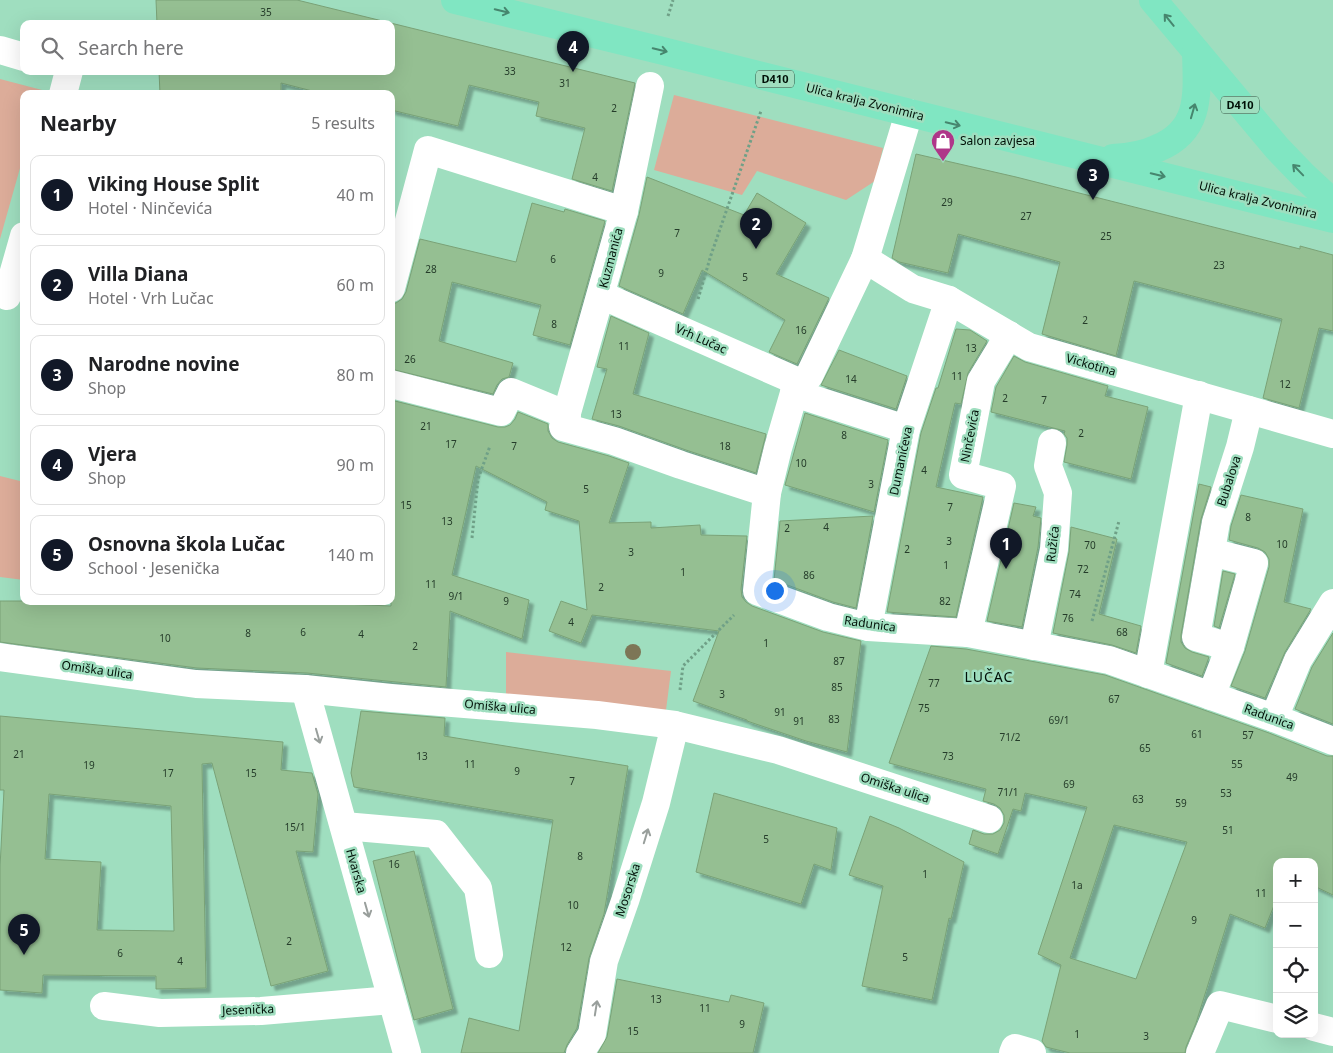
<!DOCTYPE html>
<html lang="en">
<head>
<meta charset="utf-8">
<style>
	body { margin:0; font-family:"Noto Sans",sans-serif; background:#f6f6f6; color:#202124 }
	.controls { position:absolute; right:15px; bottom:15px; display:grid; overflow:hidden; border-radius:10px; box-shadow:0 5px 20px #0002 }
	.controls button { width:45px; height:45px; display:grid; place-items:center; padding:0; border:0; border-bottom:1px solid #e0e0e0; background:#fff; color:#202124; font:25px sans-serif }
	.you { position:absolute; left:774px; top:590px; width:18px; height:18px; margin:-12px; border:4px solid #fff; border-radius:50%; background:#1a73e8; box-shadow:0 0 0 8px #1a73e833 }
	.badge { display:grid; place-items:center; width:32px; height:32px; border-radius:50%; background:#111827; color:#fff; font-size:16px; font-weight:700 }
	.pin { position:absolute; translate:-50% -41px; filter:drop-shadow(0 1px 2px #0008) }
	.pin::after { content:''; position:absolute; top:26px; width:18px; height:15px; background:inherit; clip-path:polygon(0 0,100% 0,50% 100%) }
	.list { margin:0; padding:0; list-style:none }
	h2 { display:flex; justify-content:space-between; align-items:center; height:65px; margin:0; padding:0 20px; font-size:21px }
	h2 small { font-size:16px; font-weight:400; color:#757577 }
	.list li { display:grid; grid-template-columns:32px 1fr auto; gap:15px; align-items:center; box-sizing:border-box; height:80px; margin:0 10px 10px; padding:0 10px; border:1px solid #e0e0e0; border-radius:10px }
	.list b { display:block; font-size:19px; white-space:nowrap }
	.list p { margin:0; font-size:16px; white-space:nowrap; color:#757577 }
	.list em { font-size:16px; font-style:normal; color:#757577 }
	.icon { flex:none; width:28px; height:28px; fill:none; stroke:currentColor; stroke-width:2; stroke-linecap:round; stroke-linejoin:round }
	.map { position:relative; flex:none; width:1333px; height:1053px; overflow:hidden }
	.search { position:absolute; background:#fff; box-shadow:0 5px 20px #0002; left:20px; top:20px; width:375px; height:55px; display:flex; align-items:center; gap:12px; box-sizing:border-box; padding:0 18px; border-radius:10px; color:#757577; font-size:19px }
	.panel { position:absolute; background:#fff; box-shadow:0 5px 20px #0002; left:20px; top:90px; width:375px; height:515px; border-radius:10px }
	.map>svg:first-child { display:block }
	.green { fill:#dcac99 }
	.building { fill:#95bf92; stroke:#7aa277; fill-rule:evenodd; filter:url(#shadow) }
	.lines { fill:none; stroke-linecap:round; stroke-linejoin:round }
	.path { stroke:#6fa087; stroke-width:3; stroke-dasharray:2.5 2.5; stroke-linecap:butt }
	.minor { stroke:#fff; stroke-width:28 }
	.major { stroke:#80e6c2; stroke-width:28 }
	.tree { fill:#7d7656 }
	.oneway { stroke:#46866e }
	.oneway2 { stroke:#999f9c }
	.labels { text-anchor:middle; stroke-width:5; stroke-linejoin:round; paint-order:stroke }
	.number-label { font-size:10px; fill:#253c2a }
	.shield { fill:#9fdebf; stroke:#304e3e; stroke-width:1 }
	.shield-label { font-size:11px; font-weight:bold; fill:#001007 }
	.street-label { font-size:12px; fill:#001007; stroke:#9fdebf }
	.poi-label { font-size:12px; fill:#001007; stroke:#9fdebf; text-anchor:start }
	.neighbourhood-label { font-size:14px; letter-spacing:1px; fill:#001007; stroke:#9fdebf }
</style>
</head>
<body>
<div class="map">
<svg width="1333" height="1053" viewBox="0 0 1333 1053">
	<defs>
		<filter id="shadow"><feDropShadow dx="4.5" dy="4.5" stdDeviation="1" flood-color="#0004"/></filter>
	</defs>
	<rect width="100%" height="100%" fill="#9fdebf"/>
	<g class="green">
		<polygon points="0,79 42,90 41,94 24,94 24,154 0,239"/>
		<polygon points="674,95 883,148 875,181 846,200 757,171 742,195 654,170"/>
		<polygon points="0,476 24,482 24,580 0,577"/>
		<polygon points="506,652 671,671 666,710 506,697"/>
	</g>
	<g class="building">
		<polygon points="156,0 297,0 635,83 612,191 572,179 585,128 536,116 539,102 469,85 458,126 391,110 391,94 324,94 281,83 281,94 160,94 159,71 391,71 391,24 157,24"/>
		<polygon points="916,154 1016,177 1300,249 1300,246 1333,255 1333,331 1319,328 1299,408 1263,398 1282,319 1134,281 1116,356 1042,334 1060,262 958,234 948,273 899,262 892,258"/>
		<polygon points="647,177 744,215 757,193 806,223 776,274 829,298 797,364 769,352 785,320 702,270 683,314 619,286 639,215"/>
		<polygon points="532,203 564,212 565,209 605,221 570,345 533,335 541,305 452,282 439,341 513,363 509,377 502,379 497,385 493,394 391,369 391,303 396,303 402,299 406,292 420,239 516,262"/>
		<polygon points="611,316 649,333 633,394 766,434 756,473 686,450 619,426 592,419 607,369 597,367"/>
		<polygon points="956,329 970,330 987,341 968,373 961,404 955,403 936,487 983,497 956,617 887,612 921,433 936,388 938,388"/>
		<polygon points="839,350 907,376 896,409 821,385"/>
		<polygon points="1014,356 1025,362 1108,386 1105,396 1148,407 1131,479 1064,462 1067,445 1067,438 1064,434 1065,431 991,412 996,387"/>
		<polygon points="391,400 498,427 505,427 510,425 515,419 518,412 548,424 548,431 552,438 558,442 609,456 629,463 609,523 651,522 651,528 700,525 701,535 747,536 741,589 742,597 746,602 752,606 823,632 861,641 847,752 806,741 747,721 747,720 693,701 719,631 592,615 581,643 549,631 561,601 587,610 579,521 545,510 547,502 476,466 452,575 529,600 522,639 450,611 446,687 307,673 197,668 0,642 0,601 269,601 391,606"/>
		<polygon points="805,413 888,440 874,512 785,485"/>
		<polygon points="1199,484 1211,487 1201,519 1181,635 1181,642 1185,648 1192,652 1209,657 1202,676 1166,663"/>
		<polygon points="1241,495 1303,509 1284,602 1311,609 1285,652 1265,698 1231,686 1245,651 1269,567 1269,559 1265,552 1258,548 1229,540 1231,526"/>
		<polygon points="1014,503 1036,507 1033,516 1041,518 1038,547 1022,627 987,621"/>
		<polygon points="873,516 856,608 833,602 774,580 780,521"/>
		<polygon points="1071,527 1117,539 1099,614 1141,626 1136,653 1112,645 1053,633 1069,552"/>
		<polygon points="1223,571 1235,574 1219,628 1214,626"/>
		<polygon points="1333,633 1333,724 1295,709 1312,667"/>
		<path d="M931,646L966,649L1105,675L1269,733L1327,756H1333V895L1314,886V862H1277V898L1265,928L1230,914L1196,1023L1186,1047L1185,1053H1070L1046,1047L1042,1041L1061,965L1038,954L1087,807L1025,793L1021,811L1013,809L998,854L969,844L973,830L984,834H993L1000,830L1004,823V815L1000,808L994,804L983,801L986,789L889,763ZM1114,825L1187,842L1136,979L1070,958Z"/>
		<polygon points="361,711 445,718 444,736 628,766 604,914 589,958 577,1028 567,1045 564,1053 461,1053 469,1018 519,1031 553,820 354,787 351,773"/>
		<path d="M0,716L283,742L281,770L312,773L318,794L313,852L296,851L328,971L271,986L212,763L202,764L206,988L156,989V976L43,975L42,993L0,990V867L4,790H0ZM49,794L171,806L174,931L97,930L101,862L45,859Z"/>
		<polygon points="714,793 837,828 831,870 814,864 801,904 696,872"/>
		<polygon points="870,816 899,828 964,862 951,919 949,918 932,1000 862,986 883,886 849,875"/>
		<polygon points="414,851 453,1009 414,1020 398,961 373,861"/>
		<polygon points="617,979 729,1002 731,995 764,1003 753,1053 598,1053 607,1037"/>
	</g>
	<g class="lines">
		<g class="path">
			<polyline points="668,16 673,0"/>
			<polyline points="698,299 711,255 761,111"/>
			<polyline points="472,538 478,479 490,446"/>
			<polyline points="1092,621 1119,521"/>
			<polyline points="680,690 683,666 734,615"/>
		</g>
		<g class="minor">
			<polyline points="0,50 24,57"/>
			<polyline points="650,86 624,211 563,427 614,441 681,465 767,493"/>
			<polyline points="63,94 69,71"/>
			<polyline points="909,113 865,259 809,376 794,393 778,448 767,493 757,591 828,617 868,627 968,633 1109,660 1274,718 1333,741"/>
			<polyline points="865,259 913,289 949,300 1029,347 1333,434"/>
			<polyline points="391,288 428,150 624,211"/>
			<polyline points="601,295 801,383"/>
			<polyline points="7,296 24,236"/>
			<polyline points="391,384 501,412 511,392 567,415"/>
			<polyline points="794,393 906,429"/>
			<polyline points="1211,552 1254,563 1230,647"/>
			<polyline points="868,627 906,429 949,300"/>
			<polyline points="968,633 1002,486 963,475 981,381 1009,335"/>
			<polyline points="1034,646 1054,549 1058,493 1048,466 1052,443"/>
			<polyline points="0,657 196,684 305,689 391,698 597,715 675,725 778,750 989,819"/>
			<polyline points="1148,674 1199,395"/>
			<polyline points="305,689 407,1053"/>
			<polyline points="1211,696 1230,647 1196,637 1216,522 1240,447 1249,410"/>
			<polyline points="1274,718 1298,660 1333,603"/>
			<polyline points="344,826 436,834 478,888 489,954"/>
			<polyline points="104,1006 160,1013 261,1011 392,1000"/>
			<polyline points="1314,1027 1333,1032"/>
			<polyline points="580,1053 592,1034 604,961 625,901 656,803 675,725"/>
			<polyline points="1013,1053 1015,1048 1032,1053"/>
			<polyline points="1200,1053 1220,1005 1277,1019"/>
		</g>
		<g class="major">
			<polyline points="455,0 659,50 1333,219"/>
			<polyline points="1153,0 1277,148 1303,175 1333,203"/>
			<path d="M1113,158C1129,157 1144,155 1158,148C1202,130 1197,92 1196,52"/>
		</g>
	</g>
	<circle class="tree" cx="633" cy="652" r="8"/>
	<defs><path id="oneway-shaft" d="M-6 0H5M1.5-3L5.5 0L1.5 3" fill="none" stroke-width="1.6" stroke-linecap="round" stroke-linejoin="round" transform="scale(1.25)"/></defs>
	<g class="oneway">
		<use href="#oneway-shaft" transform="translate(502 11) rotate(14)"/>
		<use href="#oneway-shaft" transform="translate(1169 20) rotate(-129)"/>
		<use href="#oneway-shaft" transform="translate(660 50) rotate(14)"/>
		<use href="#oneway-shaft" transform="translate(1193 111) rotate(-74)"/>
		<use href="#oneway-shaft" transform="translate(953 124) rotate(14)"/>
		<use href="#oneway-shaft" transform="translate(1298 170) rotate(-134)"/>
		<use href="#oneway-shaft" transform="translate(1158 175) rotate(14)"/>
	</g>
	<g class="oneway2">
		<use href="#oneway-shaft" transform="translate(318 736) rotate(74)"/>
		<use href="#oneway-shaft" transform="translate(646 836) rotate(-73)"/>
		<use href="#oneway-shaft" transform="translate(367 910) rotate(74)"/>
		<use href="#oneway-shaft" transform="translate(596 1008) rotate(-81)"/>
	</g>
	<defs>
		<g id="shop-pin" transform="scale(1.25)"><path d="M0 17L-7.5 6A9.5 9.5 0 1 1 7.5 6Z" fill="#af3689" stroke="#9fdebf"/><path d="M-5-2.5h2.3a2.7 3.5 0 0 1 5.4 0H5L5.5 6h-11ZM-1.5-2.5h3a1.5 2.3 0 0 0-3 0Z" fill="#fff"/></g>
	</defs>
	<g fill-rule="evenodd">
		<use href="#shop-pin" x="943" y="141"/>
	</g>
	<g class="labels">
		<g class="number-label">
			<text x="266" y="16">35</text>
			<text x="510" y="75">33</text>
			<text x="565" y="87">31</text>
			<text x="614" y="112">2</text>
			<text x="595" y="181">4</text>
			<text x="947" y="206">29</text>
			<text x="1026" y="220">27</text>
			<text x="677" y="237">7</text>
			<text x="1106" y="240">25</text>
			<text x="553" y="263">6</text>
			<text x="1219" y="269">23</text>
			<text x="431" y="273">28</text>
			<text x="661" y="277">9</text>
			<text x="745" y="281">5</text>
			<text x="1085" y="324">2</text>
			<text x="554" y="328">8</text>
			<text x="801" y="334">16</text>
			<text x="624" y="350">11</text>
			<text x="971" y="352">13</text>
			<text x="410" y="363">26</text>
			<text x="957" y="380">11</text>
			<text x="851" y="383">14</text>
			<text x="1285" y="388">12</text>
			<text x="1005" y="402">2</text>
			<text x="1044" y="404">7</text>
			<text x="616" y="418">13</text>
			<text x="426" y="430">21</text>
			<text x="1081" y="437">2</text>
			<text x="844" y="439">8</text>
			<text x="451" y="448">17</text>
			<text x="514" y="450">7</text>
			<text x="725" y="450">18</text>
			<text x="801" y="467">10</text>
			<text x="924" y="474">4</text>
			<text x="871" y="488">3</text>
			<text x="586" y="493">5</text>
			<text x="406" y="509">15</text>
			<text x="950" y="511">7</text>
			<text x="1248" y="521">8</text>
			<text x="447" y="525">13</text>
			<text x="826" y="531">4</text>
			<text x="787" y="532">2</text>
			<text x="949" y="545">3</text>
			<text x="1282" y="548">10</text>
			<text x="1090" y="549">70</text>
			<text x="907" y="553">2</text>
			<text x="631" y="556">3</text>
			<text x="946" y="569">1</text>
			<text x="1083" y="573">72</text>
			<text x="683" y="576">1</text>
			<text x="809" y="579">86</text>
			<text x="431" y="588">11</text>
			<text x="601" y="591">2</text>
			<text x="1075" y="598">74</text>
			<text x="456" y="600">9/1</text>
			<text x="506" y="605">9</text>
			<text x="945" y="605">82</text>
			<text x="1068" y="622">76</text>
			<text x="571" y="626">4</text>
			<text x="303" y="636">6</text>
			<text x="1122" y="636">68</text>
			<text x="248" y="637">8</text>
			<text x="361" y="638">4</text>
			<text x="165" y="642">10</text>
			<text x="766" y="647">1</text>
			<text x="415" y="650">2</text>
			<text x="839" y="665">87</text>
			<text x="934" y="687">77</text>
			<text x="837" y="691">85</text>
			<text x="722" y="698">3</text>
			<text x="1114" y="703">67</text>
			<text x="924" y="712">75</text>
			<text x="780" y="716">91</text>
			<text x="834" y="723">83</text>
			<text x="1059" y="724">69/1</text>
			<text x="799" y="725">91</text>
			<text x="1197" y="738">61</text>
			<text x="1248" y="739">57</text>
			<text x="1010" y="741">71/2</text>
			<text x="1145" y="752">65</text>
			<text x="19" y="758">21</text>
			<text x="422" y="760">13</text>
			<text x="948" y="760">73</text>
			<text x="470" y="768">11</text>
			<text x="1237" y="768">55</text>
			<text x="89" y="769">19</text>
			<text x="517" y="775">9</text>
			<text x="168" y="777">17</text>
			<text x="251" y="777">15</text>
			<text x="1292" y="781">49</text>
			<text x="572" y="785">7</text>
			<text x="1069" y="788">69</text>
			<text x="1008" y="796">71/1</text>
			<text x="1226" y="797">53</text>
			<text x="1138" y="803">63</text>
			<text x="1181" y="807">59</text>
			<text x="295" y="831">15/1</text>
			<text x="1228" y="834">51</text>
			<text x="766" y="843">5</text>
			<text x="580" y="860">8</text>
			<text x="394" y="868">16</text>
			<text x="925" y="878">1</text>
			<text x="1077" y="889">1a</text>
			<text x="1261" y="897">11</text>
			<text x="573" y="909">10</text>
			<text x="1194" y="924">9</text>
			<text x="289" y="945">2</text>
			<text x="566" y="951">12</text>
			<text x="120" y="957">6</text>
			<text x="905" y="961">5</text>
			<text x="180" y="965">4</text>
			<text x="656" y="1003">13</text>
			<text x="705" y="1012">11</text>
			<text x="742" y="1028">9</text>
			<text x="633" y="1035">15</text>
			<text x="1077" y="1038">1</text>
			<text x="1146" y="1040">3</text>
		</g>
		<g class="shield">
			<rect x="756" y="70.5" width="38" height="17" rx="4"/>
			<rect x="1221" y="96.5" width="38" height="17" rx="4"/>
		</g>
		<g class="shield-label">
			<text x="775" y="83">D410</text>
			<text x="1240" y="109">D410</text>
		</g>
		<g class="street-label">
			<text transform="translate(865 102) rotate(14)" y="4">Ulica kralja Zvonimira</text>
			<text transform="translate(1258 200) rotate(14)" y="4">Ulica kralja Zvonimira</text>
			<text transform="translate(611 258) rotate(-75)" y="4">Kuzmanića</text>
			<text transform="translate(701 339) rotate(24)" y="4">Vrh Lučac</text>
			<text transform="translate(1091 365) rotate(16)" y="4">Vickotina</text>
			<text transform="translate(970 436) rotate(-79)" y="4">Ninčevića</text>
			<text transform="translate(901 461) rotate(-78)" y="4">Dumanićeva</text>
			<text transform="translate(1229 481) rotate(-72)" y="4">Bubalova</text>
			<text transform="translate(1053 544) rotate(-83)" y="4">Ružića</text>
			<text transform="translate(870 624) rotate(8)" y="4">Radunica</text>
			<text transform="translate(97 670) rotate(8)" y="4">Omiška ulica</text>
			<text transform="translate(500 707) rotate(5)" y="4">Omiška ulica</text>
			<text transform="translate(1269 717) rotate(20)" y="4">Radunica</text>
			<text transform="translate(895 788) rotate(18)" y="4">Omiška ulica</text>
			<text transform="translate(356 871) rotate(74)" y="4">Hvarska</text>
			<text transform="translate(628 890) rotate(-72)" y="4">Mosorska</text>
			<text transform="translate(248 1010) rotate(-2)" y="4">Jesenička</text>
		</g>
		<g class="poi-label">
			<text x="960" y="145">Salon zavjesa</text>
		</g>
		<g class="neighbourhood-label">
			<text x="989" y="682">LUČAC</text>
		</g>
	</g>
</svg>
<div class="controls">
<button>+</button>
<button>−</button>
<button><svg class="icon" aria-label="locate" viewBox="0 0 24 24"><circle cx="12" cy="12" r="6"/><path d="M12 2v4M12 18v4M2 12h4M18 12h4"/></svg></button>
<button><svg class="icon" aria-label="layers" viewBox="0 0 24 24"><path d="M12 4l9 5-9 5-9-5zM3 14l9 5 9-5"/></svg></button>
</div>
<div class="you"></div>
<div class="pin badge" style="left:1006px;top:569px">1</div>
<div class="pin badge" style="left:756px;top:249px">2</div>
<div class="pin badge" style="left:1093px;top:200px">3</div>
<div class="pin badge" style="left:573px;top:72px">4</div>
<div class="pin badge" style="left:24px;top:955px">5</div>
<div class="search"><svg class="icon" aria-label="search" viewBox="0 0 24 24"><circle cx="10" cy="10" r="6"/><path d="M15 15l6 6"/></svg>Search here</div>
<section class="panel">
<h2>Nearby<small>5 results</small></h2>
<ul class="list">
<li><span class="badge">1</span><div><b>Viking House Split</b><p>Hotel · Ninčevića</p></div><em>40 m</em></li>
<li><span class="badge">2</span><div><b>Villa Diana</b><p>Hotel · Vrh Lučac</p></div><em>60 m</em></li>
<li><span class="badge">3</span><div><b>Narodne novine</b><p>Shop</p></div><em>80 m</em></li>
<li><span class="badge">4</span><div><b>Vjera</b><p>Shop</p></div><em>90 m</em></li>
<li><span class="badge">5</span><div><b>Osnovna škola Lučac</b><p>School · Jesenička</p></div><em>140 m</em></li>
</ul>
</section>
</div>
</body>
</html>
